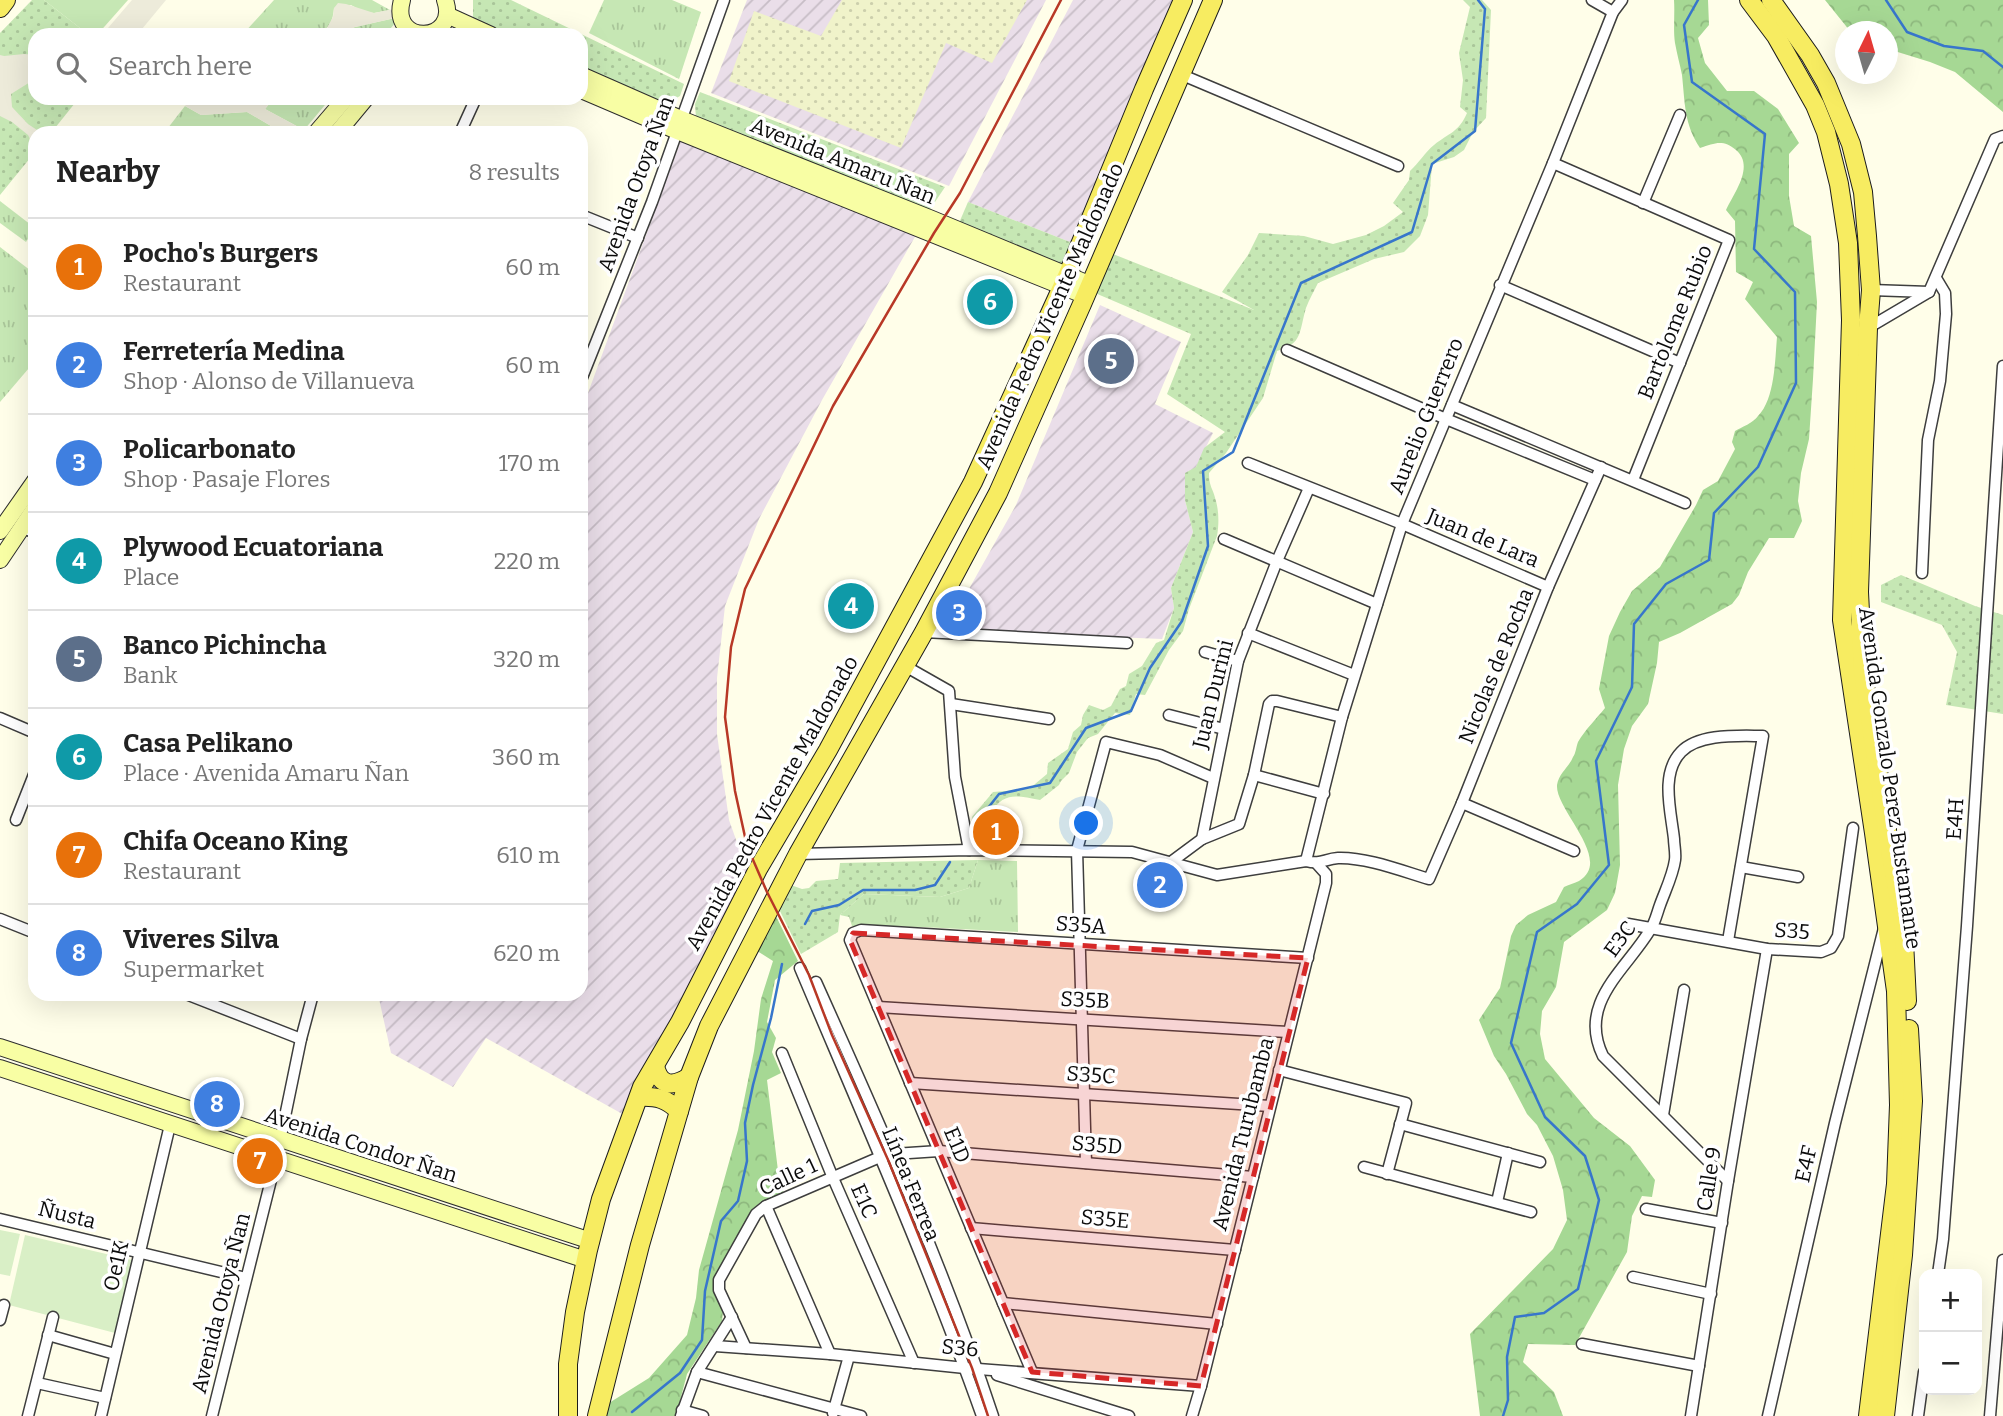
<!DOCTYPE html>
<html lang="en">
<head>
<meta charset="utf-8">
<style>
	body { margin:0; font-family:Bitter,serif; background:#f2f2f2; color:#222 }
	.controls { position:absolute; right:21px; bottom:21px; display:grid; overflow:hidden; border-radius:14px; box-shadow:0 7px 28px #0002 }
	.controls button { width:63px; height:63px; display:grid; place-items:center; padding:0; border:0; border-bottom:2px solid #e0e0e0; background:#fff; color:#222; font:35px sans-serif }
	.compass { position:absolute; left:1835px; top:21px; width:63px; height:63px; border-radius:50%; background:#fff; box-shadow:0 7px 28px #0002; rotate:5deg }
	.you { position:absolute; left:1087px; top:824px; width:24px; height:24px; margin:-18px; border:5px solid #fff; border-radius:50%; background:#1a73e8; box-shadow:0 0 0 10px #1a73e833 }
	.badge { display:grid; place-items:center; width:46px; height:46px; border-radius:50%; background:#b83826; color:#fff; font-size:23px; font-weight:700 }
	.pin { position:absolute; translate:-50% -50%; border:4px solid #fff; box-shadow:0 2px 7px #0006 }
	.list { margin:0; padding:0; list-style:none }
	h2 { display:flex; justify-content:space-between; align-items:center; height:91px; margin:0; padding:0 28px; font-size:30px }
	h2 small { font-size:23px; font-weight:400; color:#767676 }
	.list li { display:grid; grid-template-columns:46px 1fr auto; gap:21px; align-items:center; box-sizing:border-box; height:98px; padding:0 28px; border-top:2px solid #e0e0e0 }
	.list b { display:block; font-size:26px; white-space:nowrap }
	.list p { margin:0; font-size:23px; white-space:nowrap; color:#767676 }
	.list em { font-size:23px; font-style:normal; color:#767676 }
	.icon { flex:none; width:38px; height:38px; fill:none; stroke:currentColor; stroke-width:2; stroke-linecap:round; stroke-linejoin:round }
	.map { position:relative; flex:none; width:2003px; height:1416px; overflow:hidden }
	.search { position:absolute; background:#fff; box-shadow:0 7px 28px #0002; left:28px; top:28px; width:560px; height:77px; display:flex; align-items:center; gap:18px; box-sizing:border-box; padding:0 24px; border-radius:21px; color:#767676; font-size:26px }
	.panel { position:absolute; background:#fff; box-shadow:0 7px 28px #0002; left:28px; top:126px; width:560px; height:875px; border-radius:21px }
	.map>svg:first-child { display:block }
	.industrial { fill:url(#industrial-furrows) }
	.farmland { fill:url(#farmland-dots) }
	.grass { fill:url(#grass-dots) }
	.forest { fill:url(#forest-crowns) }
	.park { fill:url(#park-tufts) }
	.garden { fill:#c6e7b4 }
	.pitch { fill:#d9efc6 }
	.plaza { fill:#edebda }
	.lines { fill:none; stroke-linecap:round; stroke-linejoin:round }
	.stream { stroke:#3776cb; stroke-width:2.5 }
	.street-casing { stroke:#3e3e3e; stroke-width:13 }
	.secondary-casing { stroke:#2d2d2d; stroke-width:18 }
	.primary-casing { stroke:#1c1c1c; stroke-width:20 }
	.street { stroke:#fff; stroke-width:10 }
	.secondary { stroke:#f8fea4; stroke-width:16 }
	.primary { stroke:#f7ec61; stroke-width:18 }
	.rail { stroke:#b83826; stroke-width:2.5 }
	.marked { fill:#d62828; fill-opacity:0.2; stroke:#d62828; stroke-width:5; stroke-dasharray:14 9; stroke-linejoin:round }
	.labels { text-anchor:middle; stroke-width:7; stroke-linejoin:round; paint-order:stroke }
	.street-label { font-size:21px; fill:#0b0b0b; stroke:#fff }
</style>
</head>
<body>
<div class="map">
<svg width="2003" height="1416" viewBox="0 0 2003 1416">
	<defs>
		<pattern id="industrial-furrows" width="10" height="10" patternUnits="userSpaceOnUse" patternTransform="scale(1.75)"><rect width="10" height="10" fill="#eadee9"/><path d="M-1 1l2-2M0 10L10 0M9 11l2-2" fill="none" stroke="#c7bdc6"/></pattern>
		<pattern id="farmland-dots" width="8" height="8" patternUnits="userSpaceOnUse" patternTransform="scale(1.75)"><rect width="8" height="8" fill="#f0f3ca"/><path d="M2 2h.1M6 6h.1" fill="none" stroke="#cccfac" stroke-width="1.8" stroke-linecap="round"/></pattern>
		<pattern id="grass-dots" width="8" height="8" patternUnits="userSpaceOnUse" patternTransform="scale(1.75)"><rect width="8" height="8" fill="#c6e7b4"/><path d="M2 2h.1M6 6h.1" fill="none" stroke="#a9c599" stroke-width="1.8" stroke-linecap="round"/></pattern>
		<pattern id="forest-crowns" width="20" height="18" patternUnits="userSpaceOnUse" patternTransform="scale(1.75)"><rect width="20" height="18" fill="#a6d894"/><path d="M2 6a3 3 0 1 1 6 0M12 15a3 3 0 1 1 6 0" fill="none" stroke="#8eb87e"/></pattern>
		<pattern id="park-tufts" width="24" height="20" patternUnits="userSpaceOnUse" patternTransform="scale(1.75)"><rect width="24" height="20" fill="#c6e7b4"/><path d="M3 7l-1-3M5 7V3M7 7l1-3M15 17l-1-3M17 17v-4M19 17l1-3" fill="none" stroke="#a9c599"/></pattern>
	</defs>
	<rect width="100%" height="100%" fill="#fffee9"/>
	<g class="industrial">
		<polygon points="747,0 1046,0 949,186 711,93"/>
		<polygon points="1073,0 1184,0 1075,244 968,202"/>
		<polygon points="681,140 920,228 822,400 759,519 725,606 717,678 717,734 729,820 749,876 626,1116 486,1038 453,1087 391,1053 378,994 581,994 581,412"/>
		<polygon points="1100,305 1181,342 1155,404 1213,433 1196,467 1185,500 1193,532 1171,588 1174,608 1162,639 946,630 1016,505"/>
	</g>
	<polygon class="farmland" points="842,0 1027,0 992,63 946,43 901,148 729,81 754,11 821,36"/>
	<g class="grass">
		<polygon points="32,0 44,0 89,35 35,35 35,98 79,98 51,133 35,133 35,152 0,195 0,33"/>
		<polygon points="473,0 511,0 684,84 680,96 671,101 653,101 581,68 581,35 508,35 477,21 473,17"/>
		<path d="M1463,0H1482L1491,10L1486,118L1473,132L1464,150L1454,157L1432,164L1428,215L1420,236L1404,252L1374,259L1318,283C1314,291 1309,300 1306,308C1299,331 1303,344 1277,351L1263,398L1226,453L1209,473C1209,487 1213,488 1216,501C1219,512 1219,525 1217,536L1189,609L1183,631L1169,650L1145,695L1136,694L1130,715L1115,713L1098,734L1088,738L1077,752L1069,773L1061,781L1059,785L1040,800C1017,796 1004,791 990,814C987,820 986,824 981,829L975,824L972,817L993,792L1029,789L1047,774L1048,763L1068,749L1073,732L1081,725L1083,715L1089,705L1103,710L1111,706L1120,689L1126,686L1129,674L1142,666L1156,643L1164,640L1174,608L1171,588L1193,532L1185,500V473L1196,467L1204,448L1225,432L1167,394L1191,334L1095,293L1113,254L1254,310L1222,292L1248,255L1259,233L1304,236L1333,244L1366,235L1384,226L1403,212L1393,203L1409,180L1410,171C1419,163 1425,152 1434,145C1449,133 1459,132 1467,113L1460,107L1463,80L1459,53L1470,7Z"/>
		<polygon points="700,92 945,187 929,211 696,119 695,104"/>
		<polygon points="968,202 1075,244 1064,265 959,223"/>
		<polygon points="1901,575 1975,606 2003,615 2003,714 1946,705 1957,652 1942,625 1881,602 1881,585"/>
		<polygon points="978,860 969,888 940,897 864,894 840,915 838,932 801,954 777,905 788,884 802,889 809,888 816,881 838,879 840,863"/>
	</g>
	<g class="forest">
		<path d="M1674,0H1708L1709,25L1698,38L1705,63L1727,91H1754L1778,109L1799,143L1789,154V196L1794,226L1811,236L1817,302L1813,379L1809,439L1801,473L1798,501L1802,521L1794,538H1769L1748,572L1739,595L1732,604L1680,633L1659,642L1657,663L1648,704L1632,726L1624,749L1618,785L1620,865L1615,893L1607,910L1564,942L1556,987L1542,1011L1540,1034L1545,1059L1594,1118L1630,1146L1655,1180L1652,1197L1642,1196L1632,1216L1627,1252L1575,1345L1528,1344L1523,1362L1554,1392L1563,1416H1480L1470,1334L1553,1249L1567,1220L1563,1190L1553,1156L1537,1125L1527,1114L1506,1074L1494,1056L1479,1020L1500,988L1511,936L1516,925L1528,915L1556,902L1564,887C1568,885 1575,883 1579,881C1614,860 1555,810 1557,785C1559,773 1569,767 1573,757C1576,753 1576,747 1578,742C1585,730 1596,719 1605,708L1599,689L1609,636L1620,612L1632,591L1660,567L1696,505L1703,490L1718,481L1735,449L1732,442L1735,431C1742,427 1753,423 1758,416C1775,399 1775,360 1777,337L1745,299L1753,282L1736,272L1735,221L1726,210C1734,193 1755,166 1736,150C1723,139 1715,143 1700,148C1684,124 1685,103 1682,75C1680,65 1677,54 1675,43C1673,30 1675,14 1674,0Z"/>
		<polygon points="1825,0 2003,0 2003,112 1955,72 1930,62 1888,49 1888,32 1850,31"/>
		<polygon points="773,910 798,961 775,980 767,1022 776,1038 772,1052 781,1073 767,1080 779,1179 784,1195 765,1203 716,1291 723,1312 722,1321 687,1374 676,1416 604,1416 609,1403 649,1378 687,1335 696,1298 699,1270 738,1130 754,1051 761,999 773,961 754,949"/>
	</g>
	<g class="park">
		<path d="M274,0H372L390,10L374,13L364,12L351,5L334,8C332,34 317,35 296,35C285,27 279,34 267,35C259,36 250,35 243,34Z"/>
		<polygon points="604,0 672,0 701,12 679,79 589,33"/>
		<polygon points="395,18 396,22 385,35 334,35 355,27"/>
		<polygon points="274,98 329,98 330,99 304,130 265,109"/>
		<polygon points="185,106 201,115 247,112 283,133 164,133"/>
		<polygon points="0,201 35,228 26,242 0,223"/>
		<polygon points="0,247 35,274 35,361 0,402"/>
		<polygon points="978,860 1017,861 1018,932 923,927 852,926 849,917 840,915 864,894 940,897 969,888"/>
	</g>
	<polygon class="garden" points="44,0 128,0 97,35 89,35"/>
	<g class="pitch">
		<polygon points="0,1230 20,1234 10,1276 0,1274"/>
		<polygon points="25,1235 132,1260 115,1333 9,1305"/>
	</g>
	<g class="plaza">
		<polygon points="132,0 166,0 137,35 102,35"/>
		<polygon points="338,3 346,4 374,13 394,9 395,18 355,27 334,35 317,35 327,28 333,17 334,8"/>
		<polygon points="24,54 35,55 35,79 11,94 12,107 28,124 37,130 55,131 53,133 35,133 35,149 28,135 12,122 0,116 0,55 4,56"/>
		<polygon points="192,98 199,98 206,104 214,105 224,104 240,98 274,98 265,109 304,130 302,133 283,133 247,112 201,115 185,106"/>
	</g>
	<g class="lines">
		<g class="stream">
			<polyline points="1886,0 1907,32 1944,46 1983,51 2003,67"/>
			<polyline points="973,827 999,794 1050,783 1086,728 1131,711 1150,668 1182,621 1208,546 1203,471 1233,452 1301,283 1412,232 1432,164 1475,131 1485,9 1478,0"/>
			<polyline points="805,924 812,911 839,905 863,890 915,890 935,885 950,862"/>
			<polyline points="632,1412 680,1373 702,1340 705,1291 721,1221 738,1201 747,1161 745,1123 753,1085 771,1018 782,964"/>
			<polyline points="1503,1416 1508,1400 1507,1357 1515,1317 1544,1313 1578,1289 1599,1200 1585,1156 1545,1117 1511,1043 1537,932 1577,904 1609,865 1596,761 1632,687 1634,624 1666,584 1709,560 1714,513 1758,467 1796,383 1795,292 1754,249 1765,134 1692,82 1684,25 1698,0"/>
		</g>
		<g class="street-casing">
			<g id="street">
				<polyline points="1592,0 1613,12"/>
				<polyline points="1180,74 1398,166"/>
				<polyline points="460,133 476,98"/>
				<polyline points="1553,163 1729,240 1633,480"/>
				<polyline points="1643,203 1680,115"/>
				<polyline points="581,215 638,238"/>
				<polyline points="1500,285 1680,363"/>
				<polyline points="1871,290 1929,292"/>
				<polyline points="1868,328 1929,292 1995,139 2003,136"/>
				<polyline points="1287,350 1446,419 1595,480"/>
				<polyline points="581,380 652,202 724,0"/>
				<polyline points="1452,405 1685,503"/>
				<polyline points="1248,463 1402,524 1548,587"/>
				<polyline points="21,527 35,533"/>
				<polyline points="1224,539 1377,604"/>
				<polyline points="1922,573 1928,440 1940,381 1946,314 1945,293 1936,278"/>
				<polyline points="924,632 1127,643"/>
				<polyline points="1248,633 1354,675"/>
				<polyline points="1205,652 1238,661"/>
				<polyline points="905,666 949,691 955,777 969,850"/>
				<polyline points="951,704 1049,719"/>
				<polyline points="1169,715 1224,729"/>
				<polyline points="0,718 35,733"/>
				<polyline points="1254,775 1324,794"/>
				<polyline points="1462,803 1574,851"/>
				<polyline points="16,820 35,772"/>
				<polyline points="1202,839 1239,824 1254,775 1269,704 1272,701 1277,701 1342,717"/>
				<path d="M798,854L969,850L1132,852L1217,875L1306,861C1321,865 1324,859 1338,858C1366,857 1402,871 1429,879L1462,803L1548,587L1601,467"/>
				<polyline points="1306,861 1342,717 1402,524 1553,163 1613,12 1622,0"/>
				<polyline points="1171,862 1202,839 1238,661 1277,561 1309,488"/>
				<polyline points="1741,867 1798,877"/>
				<polyline points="0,919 35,933"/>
				<polyline points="1628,924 1767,949 1821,952 1831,948 1838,936 1853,828"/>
				<path d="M800,968C863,1117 928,1264 982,1416"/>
				<path d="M816,982C880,1124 944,1268 993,1416"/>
				<polyline points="186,994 301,1039"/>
				<polyline points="878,1007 1288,1032"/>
				<polyline points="782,1053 833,1178 914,1363"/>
				<polyline points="1279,1070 1406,1103 1387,1174"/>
				<polyline points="910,1083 1270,1106"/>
				<polyline points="1663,1115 1684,990"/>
				<polyline points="1400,1124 1540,1162"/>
				<polyline points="1086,1163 1077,850 1106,742 1160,755 1213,778"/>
				<polyline points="1364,1167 1531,1212"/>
				<path d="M1728,1181L1603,1056C1577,1003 1626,970 1650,930C1655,923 1657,913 1660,905C1665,891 1673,875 1675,860C1676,853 1674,845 1674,839C1671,811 1660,774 1681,752C1699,733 1739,736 1763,736L1728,941"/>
				<polyline points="1497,1202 1508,1153"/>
				<polyline points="766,1206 830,1354"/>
				<polyline points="1646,1209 1722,1223"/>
				<polyline points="0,1219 246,1278"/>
				<polyline points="971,1228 1235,1250"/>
				<polyline points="1938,1274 1943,1239 1967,926 2003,366"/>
				<polyline points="1633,1277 1711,1294"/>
				<polyline points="1003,1303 1217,1324"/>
				<polyline points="0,1320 4,1305"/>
				<polyline points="48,1335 115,1354"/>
				<polyline points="1582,1344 1699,1366"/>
				<polyline points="715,1346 830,1354 965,1368 1201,1386"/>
				<polyline points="746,1348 719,1290 719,1280 756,1214 766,1206 880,1157 894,1154 939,1151 1253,1177"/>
				<polyline points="697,1372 861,1416"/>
				<polyline points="1032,1372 850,940 853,933 861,930 1308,958"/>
				<polyline points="997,1375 1129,1416"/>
				<polyline points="37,1383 105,1398"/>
				<polyline points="682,1410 703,1416"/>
				<polyline points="833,1413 849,1356"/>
				<polyline points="28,1416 53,1317"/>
				<polyline points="101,1416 170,1125"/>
				<polyline points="212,1416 276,1160 301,1039 313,994"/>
				<polyline points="681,1416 697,1372 732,1317"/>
				<polyline points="1192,1416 1201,1386 1326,883 1326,874 1317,864"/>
				<polyline points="1691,1416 1728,1181 1767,949"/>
				<polyline points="1768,1416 1835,1123 1884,928"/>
				<polyline points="1918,1416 1924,1372"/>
				<polyline points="1990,1416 2003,1260"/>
			</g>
		</g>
		<g class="secondary-casing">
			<g id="secondary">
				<path d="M402,0C389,47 460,43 445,0"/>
				<polyline points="447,15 491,35"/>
				<polyline points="581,75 681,119 932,219 1091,285"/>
				<polyline points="581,90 677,131 1086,296"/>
				<polyline points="316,133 346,98"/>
				<polyline points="337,133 366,98"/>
				<polyline points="0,531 35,481"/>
				<polyline points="0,560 35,508"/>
				<polyline points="0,1047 591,1241"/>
				<polyline points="0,1068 586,1260"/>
			</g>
		</g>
		<g class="primary-casing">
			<g id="primary">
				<polyline points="1749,0 1776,36 1815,105 1826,132 1839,184 1848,243 1851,320 1842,620 1874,833 1896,991 1899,1105 1896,1184 1868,1416"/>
				<polyline points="1771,0 1810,55 1826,83 1851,144 1863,192 1867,236 1871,290 1868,328 1859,592 1863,671 1889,844 1903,921 1907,1001"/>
				<polyline points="0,8 6,0"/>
				<path d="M655,1066C660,1087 673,1087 689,1077"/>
				<path d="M639,1097C657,1096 667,1099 679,1111"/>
				<polyline points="568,1416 568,1364 575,1312 588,1250 601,1199 642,1087 680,1022 758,869 828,750 973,482 1068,274 1144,89 1183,0"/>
				<polyline points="597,1416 640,1245 689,1077 709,1026 798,854 924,632 998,493 1082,304 1213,0"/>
				<polyline points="1885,1416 1903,1255 1913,1101 1909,1029"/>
			</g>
		</g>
		<use href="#street" class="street"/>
		<use href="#secondary" class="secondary"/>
		<use href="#primary" class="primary"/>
		<polyline class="rail" points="988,1416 972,1368 889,1162 832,1035 809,975 767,892 747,846 735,791 725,717 731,647 745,589 833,406 934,233 960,193 1061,0"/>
	</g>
	<path class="marked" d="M853,933L1308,958L1201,1386L1032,1372L850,940Z"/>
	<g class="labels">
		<g class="street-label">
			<text transform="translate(843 161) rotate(22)" y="7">Avenida Amaru Ñan</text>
			<text transform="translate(636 184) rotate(-70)" y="7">Avenida Otoya Ñan</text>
			<text transform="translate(1050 316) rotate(-66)" y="7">Avenida Pedro Vicente Maldonado</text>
			<text transform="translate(1675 322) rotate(-68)" y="7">Bartolome Rubio</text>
			<text transform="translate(1426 416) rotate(-68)" y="7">Aurelio Guerrero</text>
			<text transform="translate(1483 538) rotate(23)" y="7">Juan de Lara</text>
			<text transform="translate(1496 666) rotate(-68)" y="7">Nicolas de Rocha</text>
			<text transform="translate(1213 694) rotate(-76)" y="7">Juan Durini</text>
			<text transform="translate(1890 778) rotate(82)" y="7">Avenida Gonzalo Perez Bustamante</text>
			<text transform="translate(772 803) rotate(-61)" y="7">Avenida Pedro Vicente Maldonado</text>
			<text transform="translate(1955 819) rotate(-86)" y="7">E4H</text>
			<text transform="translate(1081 925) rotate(4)" y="7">S35A</text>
			<text transform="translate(1792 931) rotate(4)" y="7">S35</text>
			<text transform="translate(1620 939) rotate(-54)" y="7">E3C</text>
			<text transform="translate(1085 1000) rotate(3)" y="7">S35B</text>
			<text transform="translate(1091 1075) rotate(4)" y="7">S35C</text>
			<text transform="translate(1243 1134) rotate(-76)" y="7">Avenida Turubamba</text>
			<text transform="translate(361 1145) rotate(18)" y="7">Avenida Condor Ñan</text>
			<text transform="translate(957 1145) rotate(67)" y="7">E1D</text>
			<text transform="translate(1097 1145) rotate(5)" y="7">S35D</text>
			<text transform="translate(1806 1164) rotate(-77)" y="7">E4F</text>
			<text transform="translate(788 1177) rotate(-25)" y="7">Calle 1</text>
			<text transform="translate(1709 1179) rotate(-81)" y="7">Calle 9</text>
			<text transform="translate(911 1184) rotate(68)" y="7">Línea Ferrea</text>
			<text transform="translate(864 1201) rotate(66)" y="7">E1C</text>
			<text transform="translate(67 1215) rotate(14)" y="7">Ñusta</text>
			<text transform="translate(1105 1219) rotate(5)" y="7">S35E</text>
			<text transform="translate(116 1266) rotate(-77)" y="7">Oe1K</text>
			<text transform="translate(221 1303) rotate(-76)" y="7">Avenida Otoya Ñan</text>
			<text transform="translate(960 1348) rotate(5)" y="7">S36</text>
		</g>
	</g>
</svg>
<div class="controls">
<button>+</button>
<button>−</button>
</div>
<svg class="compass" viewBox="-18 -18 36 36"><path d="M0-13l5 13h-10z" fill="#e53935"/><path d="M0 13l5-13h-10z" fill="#767676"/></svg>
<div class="you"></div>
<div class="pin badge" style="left:996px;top:832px;background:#e8710a">1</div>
<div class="pin badge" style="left:1160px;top:885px;background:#3f7fe0">2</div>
<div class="pin badge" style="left:959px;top:613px;background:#3f7fe0">3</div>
<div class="pin badge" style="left:851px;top:606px;background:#0f9aa8">4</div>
<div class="pin badge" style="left:1111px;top:361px;background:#5c6f8a">5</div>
<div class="pin badge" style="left:990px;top:302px;background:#0f9aa8">6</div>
<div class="pin badge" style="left:260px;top:1161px;background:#e8710a">7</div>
<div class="pin badge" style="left:217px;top:1104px;background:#3f7fe0">8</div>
<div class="search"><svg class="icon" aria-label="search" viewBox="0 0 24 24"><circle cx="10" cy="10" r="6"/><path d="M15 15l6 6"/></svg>Search here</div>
<section class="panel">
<h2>Nearby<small>8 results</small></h2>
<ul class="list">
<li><span class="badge" style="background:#e8710a">1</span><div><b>Pocho's Burgers</b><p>Restaurant</p></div><em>60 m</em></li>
<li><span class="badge" style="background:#3f7fe0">2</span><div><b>Ferretería Medina</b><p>Shop · Alonso de Villanueva</p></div><em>60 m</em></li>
<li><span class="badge" style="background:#3f7fe0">3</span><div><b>Policarbonato</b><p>Shop · Pasaje Flores</p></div><em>170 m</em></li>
<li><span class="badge" style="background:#0f9aa8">4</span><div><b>Plywood Ecuatoriana</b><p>Place</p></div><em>220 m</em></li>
<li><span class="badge" style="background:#5c6f8a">5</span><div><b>Banco Pichincha</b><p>Bank</p></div><em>320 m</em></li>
<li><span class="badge" style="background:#0f9aa8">6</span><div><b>Casa Pelikano</b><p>Place · Avenida Amaru Ñan</p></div><em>360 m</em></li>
<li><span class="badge" style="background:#e8710a">7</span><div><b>Chifa Oceano King</b><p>Restaurant</p></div><em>610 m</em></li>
<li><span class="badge" style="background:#3f7fe0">8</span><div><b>Viveres Silva</b><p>Supermarket</p></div><em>620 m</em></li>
</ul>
</section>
</div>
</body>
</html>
